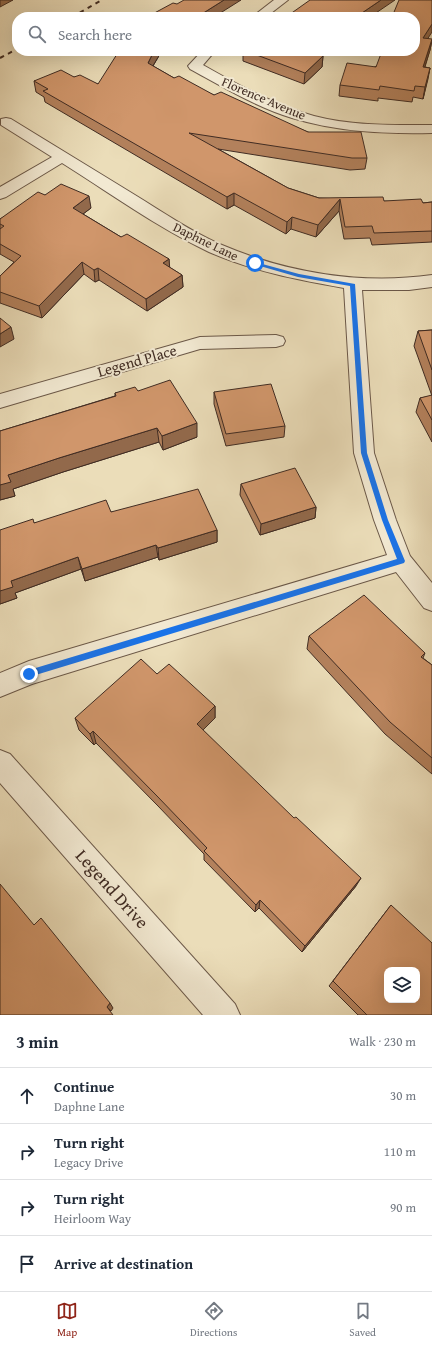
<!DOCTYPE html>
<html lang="en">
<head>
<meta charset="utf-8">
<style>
	body { margin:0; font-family:"Gentium Book Plus",serif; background:#f2f2f3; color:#1f2937 }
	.controls { position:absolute; right:12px; bottom:12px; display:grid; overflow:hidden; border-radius:8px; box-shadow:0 4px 16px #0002 }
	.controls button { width:36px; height:36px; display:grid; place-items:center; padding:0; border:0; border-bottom:1px solid #e0e1e3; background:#fff; color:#1f2937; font:20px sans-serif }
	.stop { position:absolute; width:12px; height:12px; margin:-9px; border:3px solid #1a73e8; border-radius:50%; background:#fff }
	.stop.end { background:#1a73e8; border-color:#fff; box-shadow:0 1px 4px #0008 }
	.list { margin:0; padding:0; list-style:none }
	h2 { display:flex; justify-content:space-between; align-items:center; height:52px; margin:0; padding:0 16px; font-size:17px }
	h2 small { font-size:13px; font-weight:400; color:#747a83 }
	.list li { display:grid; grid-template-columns:26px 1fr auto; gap:12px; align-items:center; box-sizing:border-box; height:56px; padding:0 16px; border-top:1px solid #e0e1e3 }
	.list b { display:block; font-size:15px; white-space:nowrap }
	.list p { margin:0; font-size:13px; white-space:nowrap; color:#747a83 }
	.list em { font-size:13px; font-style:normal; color:#747a83 }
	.icon { flex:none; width:22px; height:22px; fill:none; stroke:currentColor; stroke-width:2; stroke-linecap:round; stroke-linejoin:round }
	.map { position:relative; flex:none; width:432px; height:1015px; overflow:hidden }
	.search { position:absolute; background:#fff; box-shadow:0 4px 16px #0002; left:12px; right:12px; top:12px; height:44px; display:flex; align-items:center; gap:10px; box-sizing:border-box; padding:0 14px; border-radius:16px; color:#747a83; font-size:15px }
	.sheet { height:276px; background:#fff }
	nav { display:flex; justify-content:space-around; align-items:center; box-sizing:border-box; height:56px; border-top:1px solid #e0e1e3; background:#fff; font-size:11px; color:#747a83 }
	nav a { display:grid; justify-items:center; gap:2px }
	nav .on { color:#8f2418 }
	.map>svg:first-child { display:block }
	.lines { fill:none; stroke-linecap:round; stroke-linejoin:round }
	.minor-casing { stroke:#6b5848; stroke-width:2 }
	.minor { fill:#f2e9d2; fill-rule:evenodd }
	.rail { stroke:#402c23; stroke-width:2; stroke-dasharray:4.5 4.5; stroke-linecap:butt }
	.wall { fill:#b3815c; stroke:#402c23 }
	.shaded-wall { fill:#92694b; stroke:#402c23 }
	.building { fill:#d0966b; stroke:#402c23; fill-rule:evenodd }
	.route { fill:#1a73e8 }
	.labels { text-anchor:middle; stroke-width:4; stroke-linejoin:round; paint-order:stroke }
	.far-street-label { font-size:13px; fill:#402c23; stroke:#f2e9d2 }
	.street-label { font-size:15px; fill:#402c23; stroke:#f2e9d2 }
	.near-street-label { font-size:18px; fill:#402c23; stroke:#f2e9d2 }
</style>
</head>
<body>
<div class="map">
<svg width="432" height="1015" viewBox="0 0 432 1015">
	<rect width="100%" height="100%" fill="#ebddb9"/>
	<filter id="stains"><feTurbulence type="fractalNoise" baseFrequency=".005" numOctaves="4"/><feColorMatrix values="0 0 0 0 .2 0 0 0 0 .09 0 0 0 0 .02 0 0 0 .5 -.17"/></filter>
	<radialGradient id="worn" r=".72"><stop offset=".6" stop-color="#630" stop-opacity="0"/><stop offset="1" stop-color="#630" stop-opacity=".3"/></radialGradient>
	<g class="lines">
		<g class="minor-casing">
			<g id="minor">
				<polygon points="274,0 288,0 266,17 252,17"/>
				<path d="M202,51H215L203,65C238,85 275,105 314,116C352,126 393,125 432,125V133C385,134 338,132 292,118C256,107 223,87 190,69L188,66Z"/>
				<path d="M6,118L11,119C52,144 94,170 135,195C163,212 191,232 222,245C288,273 361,285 432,275V287L409,290H362L374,453L396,520L410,556L432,583V611L424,608L396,572L32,684L0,697V673L29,661L387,555L374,520L354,453L344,288C298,280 252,271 209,252C158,228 110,193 62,163L6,197L0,199V187L52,157L1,125V119Z"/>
				<polygon points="276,335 283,337 285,341 283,345 276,347 200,349 0,408 0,394 200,337"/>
				<polygon points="0,750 10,754 235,1004 240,1015 203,1015 0,783"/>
			</g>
		</g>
		<use href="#minor" class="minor"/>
		<g class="rail">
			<polyline points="72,17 102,0"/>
			<polyline points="0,58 17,49"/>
		</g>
	</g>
	<g class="wall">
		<polygon points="428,39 432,40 430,50 425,67 430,68 423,99 413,97 412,102 378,98 378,101 339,96 340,85"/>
		<polygon points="243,51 321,51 316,54 323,56 322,67 304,84 243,61"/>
		<polygon points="160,54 153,66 174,78 214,95 308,132 367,158 365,169 350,170 218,149 288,188 319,198 423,203 432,202 432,242 372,245 370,238 344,239 339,211 316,237 291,229 286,234 234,205 227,209 45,102 44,97 36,92 34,81 74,77 98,84"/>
		<polygon points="45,195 91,208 83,214 121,237 169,259 169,267 182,275 183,287 147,311 99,280 95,282 84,274 42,318 0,303 0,276 14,262 0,254 0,219"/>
		<polygon points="432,330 432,442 416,412 420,398 432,396 414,346 418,331"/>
		<polygon points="138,391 197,437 163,450 159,442 63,472 13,489 15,496 0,500 0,431 115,396 115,393"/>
		<polygon points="214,392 285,426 284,437 226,446 214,404"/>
		<polygon points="241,484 316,507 315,518 260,535 240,495"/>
		<polygon points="111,512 217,530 217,542 159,560 158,557 85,581 81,569 15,593 17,598 0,604 34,523"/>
		<polygon points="309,636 425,653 423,658 432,665 432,774 385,734 307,649"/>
		<polygon points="157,674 215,706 215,718 203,730 356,886 302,952 259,908 255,912 204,860 204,854 158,806 96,743 94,745 79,730 75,718"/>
		<polygon points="391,905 432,1015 358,1015 329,986"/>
	</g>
	<g class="shaded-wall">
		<polygon points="0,0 13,0 0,7"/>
		<polygon points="224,0 241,0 214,17 197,17"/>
		<polygon points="381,0 395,0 370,17 356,17"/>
		<polygon points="432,24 432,32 421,49 423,38"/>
		<polygon points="432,40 430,50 421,78 423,67"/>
		<polygon points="154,51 162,51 160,54 148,74 148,63"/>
		<polygon points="306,51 321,51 305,63"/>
		<polygon points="323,56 322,67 304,84 305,73"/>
		<polygon points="430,68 428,79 423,99 425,87"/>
		<polygon points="234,193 234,205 227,209 227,197"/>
		<polygon points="89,196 91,208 75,220 73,208"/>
		<polygon points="340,199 339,211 316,237 318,225"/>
		<polygon points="292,217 291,229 286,234 287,222"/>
		<polygon points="169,259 170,271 163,263"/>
		<polygon points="82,262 84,274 42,318 39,306"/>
		<polygon points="98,268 99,280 95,282 94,270"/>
		<polygon points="182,275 183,287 147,311 146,299"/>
		<polygon points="11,327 14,339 0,347 0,334"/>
		<polygon points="197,423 197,437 163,450 162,436"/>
		<polygon points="157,428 159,442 63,472 13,489 15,496 0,500 0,485 8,475 59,458"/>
		<polygon points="316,507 315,518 260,535 261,524"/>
		<polygon points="217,530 217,542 159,560 158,548"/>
		<polygon points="156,545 158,557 85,581 82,569"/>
		<polygon points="78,557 81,569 15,593 17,598 0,604 0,591 11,581"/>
		<polygon points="215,706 215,718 197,736 197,724"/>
		<polygon points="93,731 96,743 94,745 90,734"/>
		<polygon points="361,878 356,886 302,952 305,946"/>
		<polygon points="260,900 259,908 255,912 256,905"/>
		<polygon points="110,1003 113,1008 111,1011 107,1007"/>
	</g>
	<g class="building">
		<polygon points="184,0 224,0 197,17 147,17 173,3 177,4"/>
		<polygon points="310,0 381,0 356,17 286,17"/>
		<polygon points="399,0 432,0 432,24 423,38 432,39 423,67 430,68 425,87 415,86 414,91 380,86 379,90 340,85 347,63 376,67 382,51 415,51 415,17 392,17"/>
		<polygon points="119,51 154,51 148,63 174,78 179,76 214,95 221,92 308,132 361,132 367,158 352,158 189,133 288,188 319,198 383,197 384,201 421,199 423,203 432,202 432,231 374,233 372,226 345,227 340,199 318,225 292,217 287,222 234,193 227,197 43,91 48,89 34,81 61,70 74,77 80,75 98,84"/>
		<polygon points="246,51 306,51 305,51 323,56 305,73"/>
		<polygon points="61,184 89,196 73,208 121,237 127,234 169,259 163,263 182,275 146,299 98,268 94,270 82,262 39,306 0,292 0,276 21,256 0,244 0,229 4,226 0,224 0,219 38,192 45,195"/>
		<polygon points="0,318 11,327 0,334"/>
		<polygon points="432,330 432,370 418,331"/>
		<polygon points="170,380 197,423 162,436 157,428 59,458 8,475 11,482 0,485 0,431 116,396 115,393 135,387 138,391"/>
		<polygon points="271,384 285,426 226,434 214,392"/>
		<polygon points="432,395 432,420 420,398"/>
		<polygon points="295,468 316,507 261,524 241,484"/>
		<polygon points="198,489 217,530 158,548 156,545 82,569 78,557 11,581 13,587 0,591 0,530 33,519 34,523 106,500 111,512"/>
		<polygon points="364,595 425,653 421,657 432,665 432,758 390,722 309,636"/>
		<polygon points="141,659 157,674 169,664 215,706 197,724 294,818 296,817 361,878 305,946 260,900 256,905 204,851 207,848 157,796 93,731 90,734 75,718"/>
		<polygon points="0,884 34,925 41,918 110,1003 107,1007 113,1015 0,1015"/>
		<path d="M391,905L432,943V1015H367L333,981ZM387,970H417V1000H387Z"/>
	</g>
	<polygon class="route" points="255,262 299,274 355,284 367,453 388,520 405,561 404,563 29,677 27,676 25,674 29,670 397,559 382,520 361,453 350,286 298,277 253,264"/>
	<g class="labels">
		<g class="far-street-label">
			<text transform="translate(264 98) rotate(23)" y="5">Florence Avenue</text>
			<text transform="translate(206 241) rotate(26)" y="5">Daphne Lane</text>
		</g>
		<g class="street-label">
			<text transform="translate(137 361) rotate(-16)" y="5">Legend Place</text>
		</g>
		<g class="near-street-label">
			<text transform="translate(112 889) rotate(48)" y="6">Legend Drive</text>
		</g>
	</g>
	<rect width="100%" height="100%" filter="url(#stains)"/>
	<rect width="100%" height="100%" fill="url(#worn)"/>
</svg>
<div class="controls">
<button><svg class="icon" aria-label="layers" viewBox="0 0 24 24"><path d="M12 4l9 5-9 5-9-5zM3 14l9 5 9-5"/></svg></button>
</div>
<div class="stop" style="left:255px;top:263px"></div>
<div class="stop end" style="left:29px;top:674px"></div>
<div class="search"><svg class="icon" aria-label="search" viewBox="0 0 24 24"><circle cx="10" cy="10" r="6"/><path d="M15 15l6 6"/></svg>Search here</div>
</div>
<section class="sheet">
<h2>3 min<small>Walk · 230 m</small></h2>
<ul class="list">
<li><svg class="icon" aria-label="ahead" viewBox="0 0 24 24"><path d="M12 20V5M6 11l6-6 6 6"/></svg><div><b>Continue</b><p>Daphne Lane</p></div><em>30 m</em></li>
<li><svg class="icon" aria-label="right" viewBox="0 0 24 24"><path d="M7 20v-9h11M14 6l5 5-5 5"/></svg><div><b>Turn right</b><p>Legacy Drive</p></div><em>110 m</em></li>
<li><svg class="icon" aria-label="right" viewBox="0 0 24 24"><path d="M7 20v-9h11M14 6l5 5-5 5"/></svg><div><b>Turn right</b><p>Heirloom Way</p></div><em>90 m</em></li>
<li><svg class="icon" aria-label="arrive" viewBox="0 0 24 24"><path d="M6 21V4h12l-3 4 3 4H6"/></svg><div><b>Arrive at destination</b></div></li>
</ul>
</section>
<nav>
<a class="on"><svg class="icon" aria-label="map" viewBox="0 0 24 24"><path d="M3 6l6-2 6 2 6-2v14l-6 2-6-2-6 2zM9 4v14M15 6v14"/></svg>Map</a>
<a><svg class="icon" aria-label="directions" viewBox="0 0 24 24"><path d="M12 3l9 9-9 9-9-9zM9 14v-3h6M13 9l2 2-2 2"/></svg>Directions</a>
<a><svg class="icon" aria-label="saved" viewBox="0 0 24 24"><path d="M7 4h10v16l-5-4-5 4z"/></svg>Saved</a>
</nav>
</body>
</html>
